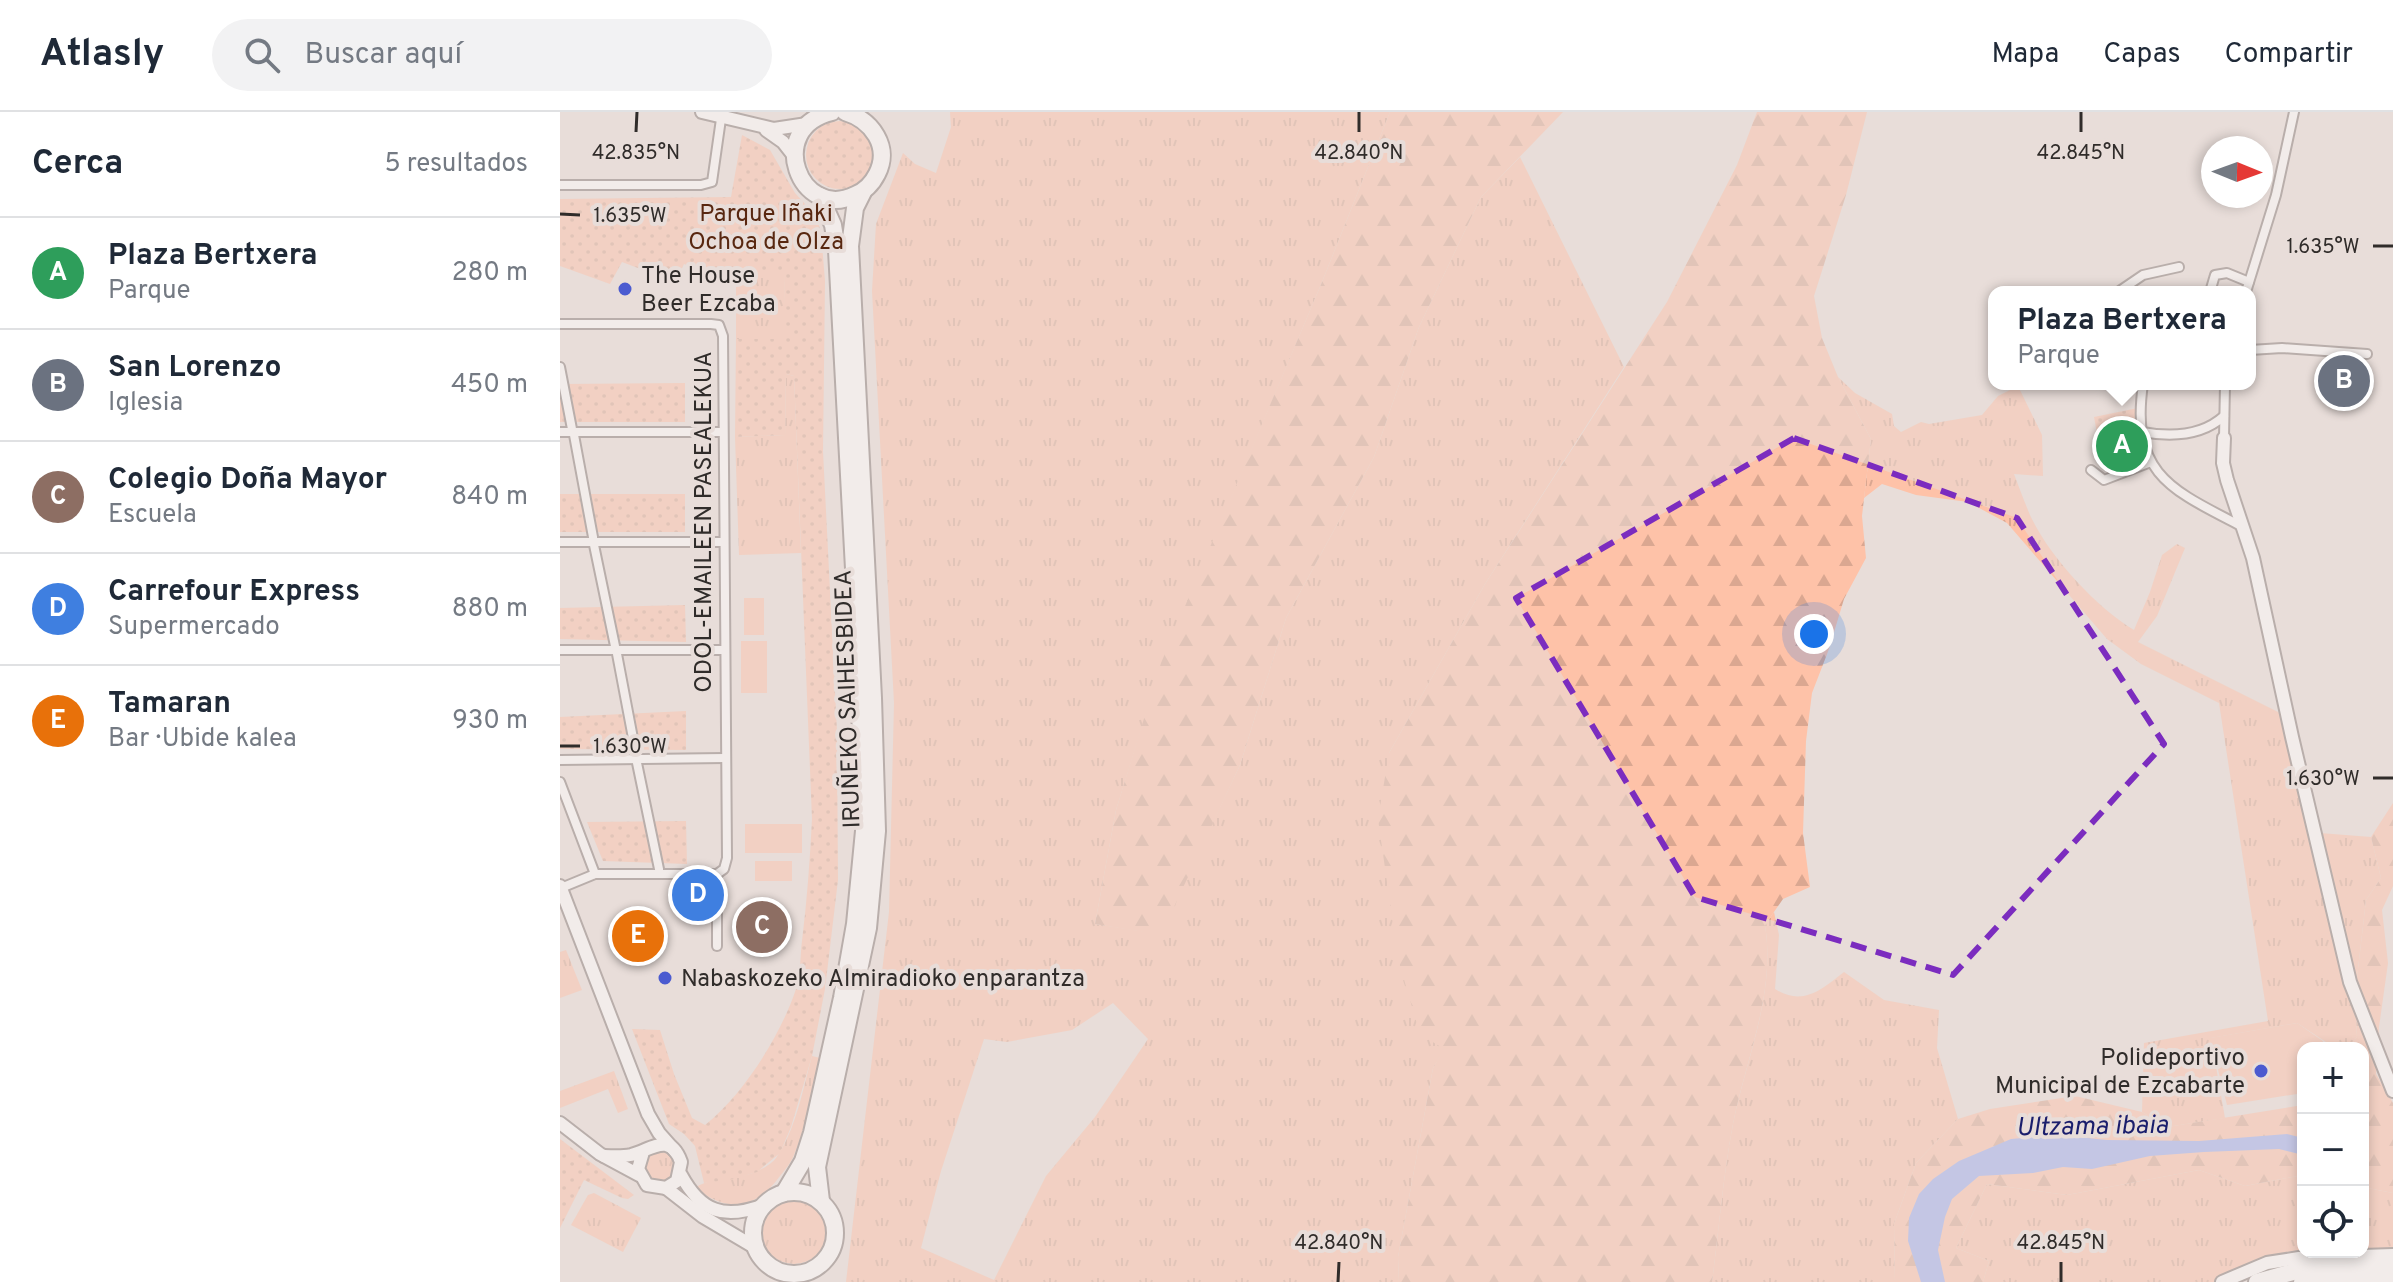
<!DOCTYPE html>
<html lang="es">
<head>
<meta charset="utf-8">
<style>
	body { margin:0; font-family:Overpass,sans-serif; background:#f2f2f3; color:#1f2937 }
	.controls { position:absolute; right:24px; bottom:24px; display:grid; overflow:hidden; border-radius:16px; box-shadow:0 4px 12px #0003 }
	.controls button { width:72px; height:72px; display:grid; place-items:center; padding:0; border:0; border-bottom:2px solid #e0e1e3; background:#fff; color:#1f2937; font:40px sans-serif }
	.compass { position:absolute; left:1641px; top:24px; width:72px; height:72px; border-radius:50%; background:#fff; box-shadow:0 4px 12px #0003; rotate:91deg }
	.you { position:absolute; left:1254px; top:522px; width:28px; height:28px; margin:-20px; border:6px solid #fff; border-radius:50%; background:#1a73e8; box-shadow:0 0 0 12px #1a73e833 }
	.badge { display:grid; place-items:center; width:52px; height:52px; border-radius:50%; background:#4b5bd0; color:#fff; font-size:26px; font-weight:700 }
	.pin { position:absolute; translate:-50% -50%; border:4px solid #fff; box-shadow:0 2px 8px #0006 }
	.popup { position:absolute; left:1428px; top:174px; width:268px; height:104px; box-sizing:border-box; display:grid; place-content:center; border-radius:16px; background:#fff; filter:drop-shadow(0 2px 6px #0005); font-size:26px; white-space:nowrap; color:#747a83 }
	.popup b { font-size:30px; color:#1f2937 }
	.popup::after { content:''; position:absolute; left:50%; top:100%; margin-left:-16px; border:16px solid transparent; border-top-color:#fff }
	.list { margin:0; padding:0; list-style:none }
	h2 { display:flex; justify-content:space-between; align-items:center; height:104px; margin:0; padding:0 32px; font-size:34px }
	h2 small { font-size:26px; font-weight:400; color:#747a83 }
	.list li { display:grid; grid-template-columns:52px 1fr auto; gap:24px; align-items:center; box-sizing:border-box; height:112px; padding:0 32px; border-top:2px solid #e0e1e3 }
	.list b { display:block; font-size:30px; white-space:nowrap }
	.list p { margin:0; font-size:26px; white-space:nowrap; color:#747a83 }
	.list em { font-size:26px; font-style:normal; color:#747a83 }
	.icon { flex:none; width:44px; height:44px; fill:none; stroke:currentColor; stroke-width:2; stroke-linecap:round; stroke-linejoin:round }
	.map { position:relative; flex:none; width:1833px; height:1170px; overflow:hidden }
	header { display:flex; align-items:center; gap:48px; box-sizing:border-box; height:112px; padding:0 40px; background:#fff; border-bottom:2px solid #e0e1e3 }
	header strong { font-size:38px }
	nav { display:flex; gap:44px; margin-inline-start:auto; font-size:28px }
	.search { width:560px; height:72px; background:#f2f2f3; display:flex; align-items:center; gap:20px; box-sizing:border-box; padding:0 28px; border-radius:44px; color:#747a83; font-size:30px }
	main { display:flex }
	aside { flex:1; background:#fff }
	.map>svg:first-child { display:block }
	.grass { fill:url(#grass-tufts); fill-rule:evenodd }
	.forest { fill:url(#forest-firs) }
	.park { fill:url(#park-dots) }
	.pitch { fill:#fec2a8 }
	.water { fill:#9aacf2 }
	.lines { fill:none; stroke-linecap:round; stroke-linejoin:round }
	.street-casing { stroke:#817773; stroke-width:12 }
	.secondary-casing { stroke:#817773; stroke-width:16 }
	.highway-casing { stroke:#817773; stroke-width:20 }
	.street { stroke:#fff; stroke-width:8 }
	.secondary { stroke:#fff; stroke-width:12 }
	.highway { stroke:#fff; stroke-width:16 }
	.marked { fill:none; stroke:#7b2cbf; stroke-width:6; stroke-dasharray:16 10; stroke-linejoin:round }
	.ticks { fill:none; stroke:#302c2a; stroke-width:3 }
	.poi-dot { fill:#4b5bd0; stroke:#e8ddd9; stroke-width:3 }
	.labels { text-anchor:middle; stroke-width:8; stroke-linejoin:round; paint-order:stroke }
	.park-label { font-size:24px; fill:#582710; stroke:#e8ddd9 }
	.poi-label { font-size:24px; fill:#302c2a; stroke:#e8ddd9; text-anchor:start }
	.street-label { font-size:24px; fill:#302c2a; stroke:#e8ddd9 }
	.water-label { font-size:26px; font-style:italic; fill:#1a1e6c; stroke:#e8ddd9 }
	.ticks-label { font-size:20px; text-anchor:middle; fill:#302c2a; stroke:#e8ddd9; stroke-width:8; stroke-linejoin:round; paint-order:stroke }
</style>
</head>
<body>
<header>
<strong>Atlasly</strong>
<div class="search"><svg class="icon" aria-label="search" viewBox="0 0 24 24"><circle cx="10" cy="10" r="6"/><path d="M15 15l6 6"/></svg>Buscar aquí</div>
<nav><a>Mapa</a><a>Capas</a><a>Compartir</a></nav>
</header>
<main>
<aside>
<h2>Cerca<small>5 resultados</small></h2>
<ul class="list">
<li><span class="badge" style="background:#2e9e5b">A</span><div><b>Plaza Bertxera</b><p>Parque</p></div><em>280 m</em></li>
<li><span class="badge" style="background:#6b7280">B</span><div><b>San Lorenzo</b><p>Iglesia</p></div><em>450 m</em></li>
<li><span class="badge" style="background:#8d6e63">C</span><div><b>Colegio Doña Mayor</b><p>Escuela</p></div><em>840 m</em></li>
<li><span class="badge" style="background:#3f7fe0">D</span><div><b>Carrefour Express</b><p>Supermercado</p></div><em>880 m</em></li>
<li><span class="badge" style="background:#e8710a">E</span><div><b>Tamaran</b><p>Bar · Ubide kalea</p></div><em>930 m</em></li>
</ul>
</aside>
<div class="map">
<svg width="1833" height="1170" viewBox="0 0 1833 1170">
	<defs>
		<pattern id="grass-tufts" width="24" height="20" patternUnits="userSpaceOnUse" patternTransform="scale(2)"><rect width="24" height="20" fill="#fec2a8"/><path d="M3 7l-1-3M5 7V3M7 7l1-3M15 17l-1-3M17 17v-4M19 17l1-3" fill="none" stroke="#daa791"/></pattern>
		<pattern id="forest-firs" width="22" height="20" patternUnits="userSpaceOnUse" patternTransform="scale(2)"><rect width="22" height="20" fill="#fec2a8"/><path d="M5 1l3.5 6h-7zM16 11l3.5 6h-7z" fill="#daa791"/></pattern>
		<pattern id="park-dots" width="8" height="8" patternUnits="userSpaceOnUse" patternTransform="scale(2)"><rect width="8" height="8" fill="#fec2a8"/><path d="M2 2h.1M6 6h.1" fill="none" stroke="#daa791" stroke-width="1.8" stroke-linecap="round"/></pattern>
	</defs>
	<rect width="100%" height="100%" fill="#e8ddd9"/>
	<g class="grass">
		<path d="M390,0H830L762,170L602,551L556,698L535,812L600,822L680,653L726,506L814,345L859,215L921,85L960,45L1064,255L925,472L829,641L885,937L873,956L838,1145L839,1170H286L329,800L334,591L312,179L316,112L343,41L355,52L376,61L391,15ZM553,891L588,927L535,1005L486,1064L434,1168L361,1136L381,1059L424,927L447,930L512,918Z"/>
		<polygon points="224,160 226,227 176,227 176,166 181,161"/>
		<polygon points="226,262 234,264 241,441 179,443 175,325 225,323"/>
		<path d="M1278,265L1295,281L1332,302L1334,314L1341,320L1361,310L1369,312L1422,303L1438,284L1458,274L1482,323L1483,364L1454,362C1459,375 1464,389 1470,403C1489,444 1535,494 1574,518L1590,480L1602,443L1617,432L1625,436L1597,504L1578,530L1718,600L1723,605L1760,721L1811,725L1821,766L1806,788L1795,883L1797,925L1788,936H1775L1737,911L1651,926L1665,1006L1607,1015L1582,1000L1584,931L1708,909L1659,591L1581,552L1547,527L1447,411L1408,390L1356,383L1322,372L1304,386L1311,327Z"/>
		<path d="M1214,800L1219,823L1215,877C1243,895 1262,877 1284,860L1324,888L1379,898L1377,936L1398,1007L1356,1051L1334,1112L1335,1170H1152C1159,1118 1163,1064 1173,1012C1186,947 1216,881 1205,813Z"/>
		<polygon points="6,838 22,878 0,886 0,840"/>
		<path d="M252,944L260,946C253,978 247,1012 234,1043C231,1051 225,1058 220,1064C195,1098 168,1101 135,1076C148,1066 173,1067 190,1062C199,1059 211,1053 216,1046C236,1018 243,976 252,944Z"/>
		<polygon points="54,959 68,997 58,1001 48,977 0,996 0,979"/>
		<circle cx="100" cy="1054" r="15"/>
		<polygon points="1639,1058 1685,1074 1743,1063 1743,1140 1803,1140 1803,1075 1833,1081 1833,1153 1707,1151 1667,1170 1423,1170 1429,1149 1396,1136 1427,1072 1507,1083"/>
		<polygon points="34,1081 81,1106 63,1140 11,1113 28,1083"/>
		<circle cx="234" cy="1120" r="32"/>
	</g>
	<g class="forest">
		<polygon points="830,0 1003,0 921,85 859,215 814,345 726,506 680,653 601,823 535,812 556,698 601,551 762,170"/>
		<path d="M1197,0H1307L1286,83L1254,184L1262,226L1278,265L1311,327L1302,404L1306,446L1284,487L1269,537L1252,581L1246,629L1243,721L1250,775L1223,787L1205,813C1216,881 1186,946 1173,1012C1163,1064 1159,1118 1152,1170H839L838,1145L873,956L884,937L860,922L838,847L818,707L829,641L925,472L1107,190L1177,53Z"/>
		<polygon points="1833,691 1833,774 1822,798 1828,851 1819,915 1816,962 1833,991 1833,1081 1803,1075 1803,936 1788,936 1797,925 1795,883 1806,788 1821,766 1811,725"/>
		<polygon points="1515,984 1582,1000 1607,1015 1743,993 1743,1063 1685,1074 1639,1058 1507,1083 1427,1072 1396,1136 1429,1149 1423,1170 1335,1170 1334,1112 1356,1051 1398,1007 1430,997"/>
	</g>
	<g class="park">
		<circle cx="280" cy="43" r="34"/>
		<path d="M182,23L210,38L235,81L256,104L261,120L265,169L263,339L277,619L278,768L265,877L252,944L231,1015L220,1041L197,1060L174,1067L144,1071L135,1034L124,1022L109,1012L72,917L100,918L114,962L132,1006L145,1013C183,983 221,923 236,877C241,862 240,844 242,829C247,788 250,748 252,707L234,264L226,262L225,323L175,325L176,227H225L224,161H181L172,171L124,152L115,170L62,150L50,172L0,154V87L171,85Z"/>
		<polygon points="125,271 125,310 0,310 0,272"/>
		<polygon points="1578,296 1588,347 1549,363 1543,354 1534,305"/>
		<rect x="0" y="382" width="125" height="38"/>
		<polygon points="125,493 126,530 0,527 0,496"/>
		<polygon points="126,599 126,638 0,637 0,605"/>
		<polygon points="126,709 127,752 43,749 27,710"/>
		<polygon points="0,1027 74,1083 68,1087 62,1086 24,1068 0,1116"/>
	</g>
	<g class="pitch">
		<rect x="184" y="486" width="20" height="37"/>
		<rect x="181" y="529" width="26" height="52"/>
		<rect x="185" y="712" width="57" height="29"/>
		<rect x="195" y="749" width="37" height="20"/>
		<polygon points="1737,911 1763,929 1761,936 1743,936 1743,981 1667,993 1650,926"/>
	</g>
	<polygon class="water" points="1727,1022 1743,1026 1743,1043 1719,1037 1644,1040 1590,1044 1532,1057 1503,1055 1473,1061 1419,1064 1392,1087 1385,1105 1378,1138 1385,1170 1361,1170 1348,1129 1349,1106 1359,1082 1373,1067 1399,1049 1451,1027 1498,1023 1547,1028 1639,1029"/>
	<g class="lines">
		<g class="street-casing">
			<g id="street">
				<polyline points="0,73 141,73 152,70 162,0"/>
				<polyline points="1558,180 1583,163 1619,155"/>
				<polyline points="1650,180 1655,163 1667,161 1689,170"/>
				<polyline points="1686,180 1716,83 1734,0"/>
				<polyline points="0,212 151,212 159,213 163,224 167,746 164,757 157,762 35,762 1,776"/>
				<polyline points="1690,238 1722,236 1807,242"/>
				<polyline points="0,255 12,317"/>
				<path d="M1583,272C1570,363 1612,378 1683,415"/>
				<polyline points="0,320 163,320"/>
				<path d="M1582,320C1610,325 1642,324 1664,304"/>
				<polyline points="14,323 33,425"/>
				<polyline points="1664,326 1665,272"/>
				<polyline points="1531,358 1544,368 1591,350"/>
				<polyline points="0,430 163,430"/>
				<polyline points="34,433 55,534"/>
				<polyline points="0,538 164,538"/>
				<polyline points="57,542 76,642"/>
				<polyline points="0,648 165,646"/>
				<polyline points="77,651 99,757"/>
				<polyline points="0,670 35,762"/>
				<polyline points="157,762 157,834"/>
			</g>
		</g>
		<g class="secondary-casing">
			<g id="secondary">
				<polyline points="142,0 214,17 247,12"/>
				<polyline points="206,18 223,30 234,44"/>
				<polyline points="1664,326 1663,351 1667,368 1693,446 1732,625 1790,870 1833,979"/>
				<polyline points="0,774 88,1002 99,1021 115,1039"/>
				<polyline points="0,1011 40,1042 79,1063"/>
				<path d="M44,1044C53,1044 62,1045 71,1043C91,1038 110,1019 121,1050L117,1069L106,1076L87,1073L78,1057L83,1040"/>
				<path d="M121,1063C141,1100 164,1108 204,1093"/>
				<polyline points="106,1076 142,1104 196,1136"/>
				<polyline points="1662,1170 1707,1151 1739,1146 1833,1143"/>
			</g>
		</g>
		<g class="highway-casing">
			<g id="highway">
				<path d="M272,0C204,16 240,110 295,83C305,79 312,72 317,62C331,35 312,8 285,0"/>
				<circle cx="234" cy="1121" r="41"/>
				<polyline points="224,1081 243,1049 252,1021 282,886 295,812 304,719 298,532 277,138 273,113 260,84"/>
				<polyline points="261,1089 257,1055 308,816 317,719 313,586 290,134 295,96 303,80"/>
				<polyline points="1697,1170 1751,1155 1833,1153"/>
				<polyline points="1742,1170 1833,1164"/>
			</g>
		</g>
		<use href="#street" class="street"/>
		<use href="#secondary" class="secondary"/>
		<use href="#highway" class="highway"/>
	</g>
	<path d="M0 0H1833V1170H0ZM1234,326L1457,406L1604,632L1393,863L1135,785L956,486Z" fill="#e8ddd9" fill-opacity=".55" fill-rule="evenodd"/>
	<path class="marked" d="M1234,326L1457,406L1604,632L1393,863L1135,785L956,486Z"/>
	<path class="ticks" d="M76,20L77,0M799,20V0M1521,20V0M0,102L20,103M1813,134H1833M0,634H20M1813,666H1833M778,1170L779,1150M1501,1170V1150"/>
	<g class="poi-dot">
		<circle cx="65" cy="177" r="8"/>
		<circle cx="105" cy="866" r="8"/>
		<circle cx="1701" cy="959" r="8"/>
	</g>
	<g class="labels">
		<g class="park-label">
			<text x="206" y="109">Parque Iñaki<tspan x="206" dy="28">Ochoa de Olza</tspan></text>
		</g>
		<g class="poi-label">
			<text x="81" y="171">The House<tspan x="81" dy="28">Beer Ezcaba</tspan></text>
			<text x="121" y="874">Nabaskozeko Almiradioko enparantza</text>
			<text x="1685" y="953" text-anchor="end">Polideportivo<tspan x="1685" dy="28">Municipal de Ezcabarte</tspan></text>
		</g>
		<g class="street-label">
			<text transform="translate(143 410) rotate(-90)" y="8">ODOL-EMAILEEN PASEALEKUA</text>
			<text transform="translate(287 587) rotate(-92)" y="8">IRUÑEKO SAIHESBIDEA</text>
		</g>
		<g class="water-label">
			<text transform="translate(1532 1013) rotate(-1)" y="9">Ultzama ibaia</text>
		</g>
	</g>
	<g class="ticks-label">
		<text x="76" y="47">42.835°N</text>
		<text x="799" y="47">42.840°N</text>
		<text x="1521" y="47">42.845°N</text>
		<text x="70" y="110">1.635°W</text>
		<text x="1763" y="141">1.635°W</text>
		<text x="70" y="641">1.630°W</text>
		<text x="1763" y="673">1.630°W</text>
		<text x="779" y="1137">42.840°N</text>
		<text x="1501" y="1137">42.845°N</text>
	</g>
</svg>
<div class="controls">
<button>+</button>
<button>−</button>
<button><svg class="icon" aria-label="locate" viewBox="0 0 24 24"><circle cx="12" cy="12" r="6"/><path d="M12 2v4M12 18v4M2 12h4M18 12h4"/></svg></button>
</div>
<svg class="compass" viewBox="-18 -18 36 36"><path d="M0-13l5 13h-10z" fill="#e53935"/><path d="M0 13l5-13h-10z" fill="#747a83"/></svg>
<div class="you"></div>
<div class="pin badge" style="left:1562px;top:334px;background:#2e9e5b">A</div>
<div class="popup"><b>Plaza Bertxera</b>Parque</div>
<div class="pin badge" style="left:1784px;top:269px;background:#6b7280">B</div>
<div class="pin badge" style="left:202px;top:815px;background:#8d6e63">C</div>
<div class="pin badge" style="left:138px;top:783px;background:#3f7fe0">D</div>
<div class="pin badge" style="left:78px;top:824px;background:#e8710a">E</div>
</div>
</main>
</body>
</html>
